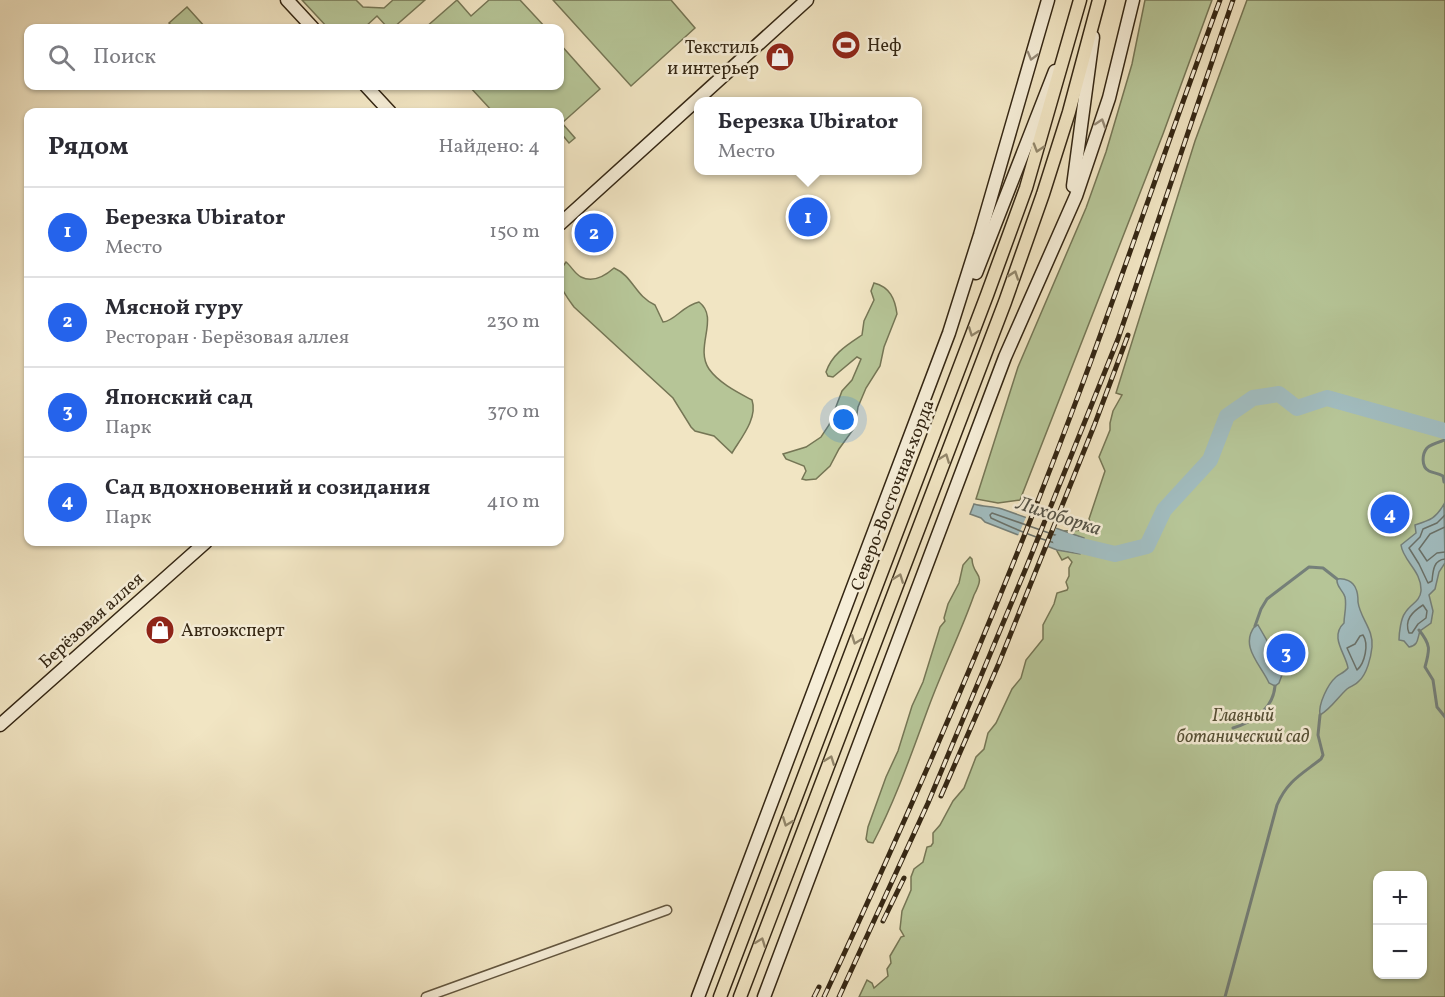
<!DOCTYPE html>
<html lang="ru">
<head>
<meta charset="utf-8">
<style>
	body { margin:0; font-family:Vollkorn,serif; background:#f7f7f7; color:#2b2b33 }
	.controls { position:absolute; right:18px; bottom:18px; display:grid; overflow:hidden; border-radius:12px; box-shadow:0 2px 4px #0004 }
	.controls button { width:54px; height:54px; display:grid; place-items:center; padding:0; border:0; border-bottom:2px solid #e1e1e2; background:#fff; color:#2b2b33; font:30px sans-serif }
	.you { position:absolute; left:844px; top:420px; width:21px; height:21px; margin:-15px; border:4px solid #fff; border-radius:50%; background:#1a73e8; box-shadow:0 0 0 9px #1a73e833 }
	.badge { display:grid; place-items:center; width:39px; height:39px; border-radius:50%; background:#2563eb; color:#fff; font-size:20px; font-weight:700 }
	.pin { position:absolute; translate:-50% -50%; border:3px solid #fff; box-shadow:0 2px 6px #0006 }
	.popup { position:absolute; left:694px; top:97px; width:228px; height:78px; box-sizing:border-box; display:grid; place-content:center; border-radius:12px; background:#fff; filter:drop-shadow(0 2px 4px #0005); font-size:20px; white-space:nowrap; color:#7c7c81 }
	.popup b { font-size:22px; color:#2b2b33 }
	.popup::after { content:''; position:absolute; left:50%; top:100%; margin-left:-12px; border:12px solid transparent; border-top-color:#fff }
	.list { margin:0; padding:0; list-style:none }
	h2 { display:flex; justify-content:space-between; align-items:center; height:78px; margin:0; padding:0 24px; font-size:26px }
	h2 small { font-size:20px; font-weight:400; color:#7c7c81 }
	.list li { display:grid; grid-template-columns:39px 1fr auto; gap:18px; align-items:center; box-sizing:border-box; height:90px; padding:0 24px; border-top:2px solid #e1e1e2 }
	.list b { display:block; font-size:22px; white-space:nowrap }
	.list p { margin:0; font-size:20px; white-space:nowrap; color:#7c7c81 }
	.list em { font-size:20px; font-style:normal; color:#7c7c81 }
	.icon { flex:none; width:33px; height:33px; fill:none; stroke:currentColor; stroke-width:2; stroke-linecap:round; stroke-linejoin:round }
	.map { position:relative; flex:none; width:1445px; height:997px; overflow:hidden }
	.search { position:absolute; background:#fff; box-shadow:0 2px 4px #0004; left:24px; top:24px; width:540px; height:66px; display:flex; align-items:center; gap:15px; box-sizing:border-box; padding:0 21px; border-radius:12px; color:#7c7c81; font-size:22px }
	.panel { position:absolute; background:#fff; box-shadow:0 2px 4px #0004; left:24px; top:108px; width:540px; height:438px; border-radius:12px }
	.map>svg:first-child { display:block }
	.green { fill:#b6c597; stroke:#757655; stroke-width:1.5; fill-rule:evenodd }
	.water { fill:#a1bcbf; stroke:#75807a; stroke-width:1.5 }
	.pier { fill:#f1e5c3 }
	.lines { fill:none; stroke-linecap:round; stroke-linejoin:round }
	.shore { stroke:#6a7169; stroke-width:1.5 }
	.stream { stroke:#75807a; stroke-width:3 }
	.river { stroke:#a1bcbf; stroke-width:16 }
	.street-casing { stroke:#63563f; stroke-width:11 }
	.secondary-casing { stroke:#342613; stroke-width:15 }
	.primary-casing { stroke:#342613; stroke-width:15 }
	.street { stroke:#f6eed8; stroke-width:8 }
	.secondary { stroke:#f6eed8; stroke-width:12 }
	.primary { stroke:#f1e5c3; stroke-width:12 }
	.rail-casing { stroke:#342613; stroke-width:5 }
	.rail { stroke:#f6eed8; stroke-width:3; stroke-dasharray:9; stroke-linecap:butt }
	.oneway { stroke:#958a76 }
	.oneway2 { stroke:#92866b }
	.labels { text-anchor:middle; stroke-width:5; stroke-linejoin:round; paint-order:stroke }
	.poi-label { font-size:18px; fill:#342613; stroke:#f6eed8; text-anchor:start }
	.street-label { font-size:18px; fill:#342613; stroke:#f6eed8 }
	.park-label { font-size:18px; font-style:italic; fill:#544e34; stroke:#f6eed8 }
	.water-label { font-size:20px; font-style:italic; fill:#555347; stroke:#f6eed8 }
</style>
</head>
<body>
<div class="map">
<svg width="1445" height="997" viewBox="0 0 1445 997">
	<rect width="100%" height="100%" fill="#f1e5c3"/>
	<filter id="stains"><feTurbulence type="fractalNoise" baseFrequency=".00333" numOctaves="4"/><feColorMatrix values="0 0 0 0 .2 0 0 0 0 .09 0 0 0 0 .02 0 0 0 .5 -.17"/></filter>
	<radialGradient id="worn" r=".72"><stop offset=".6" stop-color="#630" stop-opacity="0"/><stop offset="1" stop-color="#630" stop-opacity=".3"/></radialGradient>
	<g class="green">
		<polygon points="302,0 356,0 363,7 384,8 393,0 425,0 393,28 388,28 377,16 365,27 366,28 328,28"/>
		<polygon points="457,0 471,16 489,0 520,0 546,28 425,28"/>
		<polygon points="553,0 671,0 695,28 631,86"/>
		<polygon points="1145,0 1212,0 1163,134 1020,500 998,503 976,499 1018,367 1086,208 1106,152 1132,64"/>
		<path d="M1247,0H1445V997H859L867,980L872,983L874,988L888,976L887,969L891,963L890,956L901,937L904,936L900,929L902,911L911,890V877L914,869L923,862L927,847L931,846L933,843V833L940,825L953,801L964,788L976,757L984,749L988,733L996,723L1012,689L1021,678L1026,660L1043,639V625L1054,604L1057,593L1067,590L1068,588L1066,582L1069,576V568L1072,562L1068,557L1062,560L1057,551L1064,531L1087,530L1092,526L1089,519L1105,471L1099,457L1110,430V423L1113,411L1122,395L1116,393L1195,141ZM1378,876H1422V974H1378Z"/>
		<polygon points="187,7 206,28 174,28 169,23"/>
		<polygon points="560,44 600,89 562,123 575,138 569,143 560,132 560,112 493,112 469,86 560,86"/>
		<path d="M566,262C571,266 575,274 581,277C593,283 605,276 614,268C633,276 635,296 655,305L663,322C675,321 682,306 699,302C720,318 694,347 709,369C719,383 737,392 752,400C758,418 741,438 732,453L714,436L695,431L691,427L673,398L574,307C563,292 552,279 566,262Z"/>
		<path d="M874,283C890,287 895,299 897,314L884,347L880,366L866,388L858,407L855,427L839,449L830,466L816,479L806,480L802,479L806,471L804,466L786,459L783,454L806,447L821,437L829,425L842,391L852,380L861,359L857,357L833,377L828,376L826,372C832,354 847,345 862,335L864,321L874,300L871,291Z"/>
		<path d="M970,557L972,559C973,578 987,571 974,595C961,632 943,668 929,706C912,752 896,799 873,843L868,842L866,839L868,827L886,777L898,751L912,706L923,682L940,627L945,621L944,618L948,604L959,583L963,565Z"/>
	</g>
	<g class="water">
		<path d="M974,504C984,507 992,506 1002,509L1084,538L1080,554L1057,550L985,522L981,518L970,514Z"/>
		<path d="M1444,504L1445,563L1439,572L1435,589L1429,595L1433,611L1431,623L1420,631C1417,639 1419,645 1409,647L1404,641L1399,640C1399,633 1401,618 1405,613C1410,604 1420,602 1421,591C1422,571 1403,561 1401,545L1416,533L1415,525C1431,520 1436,518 1444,504Z"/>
		<path d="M1337,579C1345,578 1353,581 1356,589C1358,593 1358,598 1358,602C1360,618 1374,630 1372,647C1371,657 1367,674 1359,681C1356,685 1351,686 1347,689C1338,697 1331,709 1320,715C1318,704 1328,684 1336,677C1340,674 1345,672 1348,668C1346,654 1329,637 1344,623C1344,615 1347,606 1345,597C1343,590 1336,587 1337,579Z"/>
		<path d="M1258,625L1281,665L1282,675L1279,683L1275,686L1269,683C1261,665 1239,646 1255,626Z"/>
	</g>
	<polygon class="pier" points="1027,515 1057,526 1047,549 1017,538"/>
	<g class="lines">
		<g class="shore">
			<path d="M992,513L1069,540L1070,544L1068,546C1042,541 1015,529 991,518L990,515Z"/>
			<path d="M1445,515L1437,523L1423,529L1420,537L1409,548L1419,564L1428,583L1432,581C1433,572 1433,560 1445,559"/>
			<polyline points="1445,527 1430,534 1419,549 1427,561 1437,553 1445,552"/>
			<path d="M1423,605L1427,611L1426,618L1418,624L1412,633H1409C1404,620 1412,612 1423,605Z"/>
			<path d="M1363,635C1369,644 1365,663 1357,670L1347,648L1355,644L1360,636Z"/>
		</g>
		<g class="stream">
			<path d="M1444,482L1443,476C1438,473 1433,473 1429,471C1421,467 1422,454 1427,448C1431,444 1439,442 1445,440"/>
			<polyline points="1255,626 1261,609 1267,599 1309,567 1323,568 1337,579"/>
			<path d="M1419,630C1431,645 1430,649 1425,667L1433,680L1437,707L1445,717"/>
			<path d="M1233,728C1253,722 1273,709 1275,686"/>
			<path d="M1225,997L1277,805C1287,781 1302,774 1321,759L1323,755L1318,735L1320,715"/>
		</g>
		<polyline class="river" points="1061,541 1115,554 1147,546 1164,510 1210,460 1227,416 1253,398 1279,394 1297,408 1327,398 1445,431"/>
		<g class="street-casing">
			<polyline id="street" points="426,997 667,910"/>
		</g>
		<g class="secondary-casing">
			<g id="secondary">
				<polyline points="287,0 313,28"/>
				<polyline points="366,86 390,112"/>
				<polyline points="1073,186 1093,37"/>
				<polyline points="560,224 807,0"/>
				<polyline points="976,273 1055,71"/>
				<polyline points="0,725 206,542"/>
				<polyline points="698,997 949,333 980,235 1048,0"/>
				<polyline points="764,997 1005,357 1076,196 1109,98 1133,0"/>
			</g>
		</g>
		<g class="primary-casing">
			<g id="primary">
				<polyline points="720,997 987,295 1026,188 1080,0"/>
				<polyline points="740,997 1005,302 1043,194 1069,112 1099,0"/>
			</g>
		</g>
		<use href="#street" class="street"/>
		<use href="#secondary" class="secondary"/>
		<use href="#primary" class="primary"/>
		<g class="rail-casing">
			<g id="rail">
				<polyline points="941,796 999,663 1094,426 1128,335"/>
				<polyline points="883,921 904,878"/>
				<polyline points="814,997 819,987"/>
				<path d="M824,997C916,800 1002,600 1078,396C1127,265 1171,131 1220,0"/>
				<polyline points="839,997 928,803 1026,568 1118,339 1233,0"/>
			</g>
		</g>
		<use href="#rail" class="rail"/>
	</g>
	<defs><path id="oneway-chevron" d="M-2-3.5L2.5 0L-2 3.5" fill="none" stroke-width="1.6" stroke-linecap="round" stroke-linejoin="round" transform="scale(1.5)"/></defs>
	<g class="oneway">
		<use href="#oneway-chevron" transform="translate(1032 56) rotate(106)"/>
		<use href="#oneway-chevron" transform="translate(1101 123) rotate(-72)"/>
	</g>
	<g class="oneway2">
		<use href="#oneway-chevron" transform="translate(1038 148) rotate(107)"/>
		<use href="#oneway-chevron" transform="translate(1014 275) rotate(-71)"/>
		<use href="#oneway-chevron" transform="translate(973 332) rotate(111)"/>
		<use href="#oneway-chevron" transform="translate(945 458) rotate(-69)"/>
		<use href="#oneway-chevron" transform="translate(899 578) rotate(-69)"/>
		<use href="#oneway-chevron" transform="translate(856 640) rotate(111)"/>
		<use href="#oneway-chevron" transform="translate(830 760) rotate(-69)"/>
		<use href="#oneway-chevron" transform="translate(787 822) rotate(111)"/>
		<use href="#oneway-chevron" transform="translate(761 942) rotate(-69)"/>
	</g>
	<defs>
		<g id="stadium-disc" transform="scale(1.5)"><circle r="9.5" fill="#8f2418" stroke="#f6eed8"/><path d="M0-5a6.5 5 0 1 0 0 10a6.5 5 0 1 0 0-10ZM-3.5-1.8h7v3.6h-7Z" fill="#fff"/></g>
		<g id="shop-disc" transform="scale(1.5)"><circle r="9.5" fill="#8f2418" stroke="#f6eed8"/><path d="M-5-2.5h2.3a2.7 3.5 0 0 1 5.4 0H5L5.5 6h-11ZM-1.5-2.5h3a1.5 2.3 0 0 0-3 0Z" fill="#fff"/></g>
	</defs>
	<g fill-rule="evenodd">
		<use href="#stadium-disc" x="846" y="45"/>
		<use href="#shop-disc" x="780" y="57"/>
		<use href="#shop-disc" x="160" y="630"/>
	</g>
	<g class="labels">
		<g class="poi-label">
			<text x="867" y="51">Неф</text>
			<text x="759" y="53" text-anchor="end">Текстиль<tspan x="759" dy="21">и интерьер</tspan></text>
			<text x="181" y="636">Автоэксперт</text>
		</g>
		<g class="street-label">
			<text transform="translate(892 495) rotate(-69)" y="6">Северо-Восточная хорда</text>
			<text transform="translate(91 620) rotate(-42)" y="6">Берёзовая аллея</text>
		</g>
		<g class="park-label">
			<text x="1243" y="721">Главный<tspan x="1243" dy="21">ботанический сад</tspan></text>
		</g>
		<g class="water-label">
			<text transform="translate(1059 515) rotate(18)" y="7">Лихоборка</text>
		</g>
	</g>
	<rect width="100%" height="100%" filter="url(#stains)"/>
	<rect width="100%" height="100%" fill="url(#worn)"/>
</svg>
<div class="controls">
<button>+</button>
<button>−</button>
</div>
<div class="you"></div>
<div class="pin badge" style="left:808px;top:217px">1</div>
<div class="popup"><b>Березка Ubirator</b>Место</div>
<div class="pin badge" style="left:594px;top:233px">2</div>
<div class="pin badge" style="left:1286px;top:653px">3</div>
<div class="pin badge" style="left:1390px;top:514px">4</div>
<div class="search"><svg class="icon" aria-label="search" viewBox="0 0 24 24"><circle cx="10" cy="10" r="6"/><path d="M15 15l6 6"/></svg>Поиск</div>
<section class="panel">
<h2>Рядом<small>Найдено: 4</small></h2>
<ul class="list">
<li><span class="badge">1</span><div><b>Березка Ubirator</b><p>Место</p></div><em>150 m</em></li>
<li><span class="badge">2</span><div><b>Мясной гуру</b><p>Ресторан · Берёзовая аллея</p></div><em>230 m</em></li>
<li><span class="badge">3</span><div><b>Японский сад</b><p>Парк</p></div><em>370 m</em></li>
<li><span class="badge">4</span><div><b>Сад вдохновений и созидания</b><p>Парк</p></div><em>410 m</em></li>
</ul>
</section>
</div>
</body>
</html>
